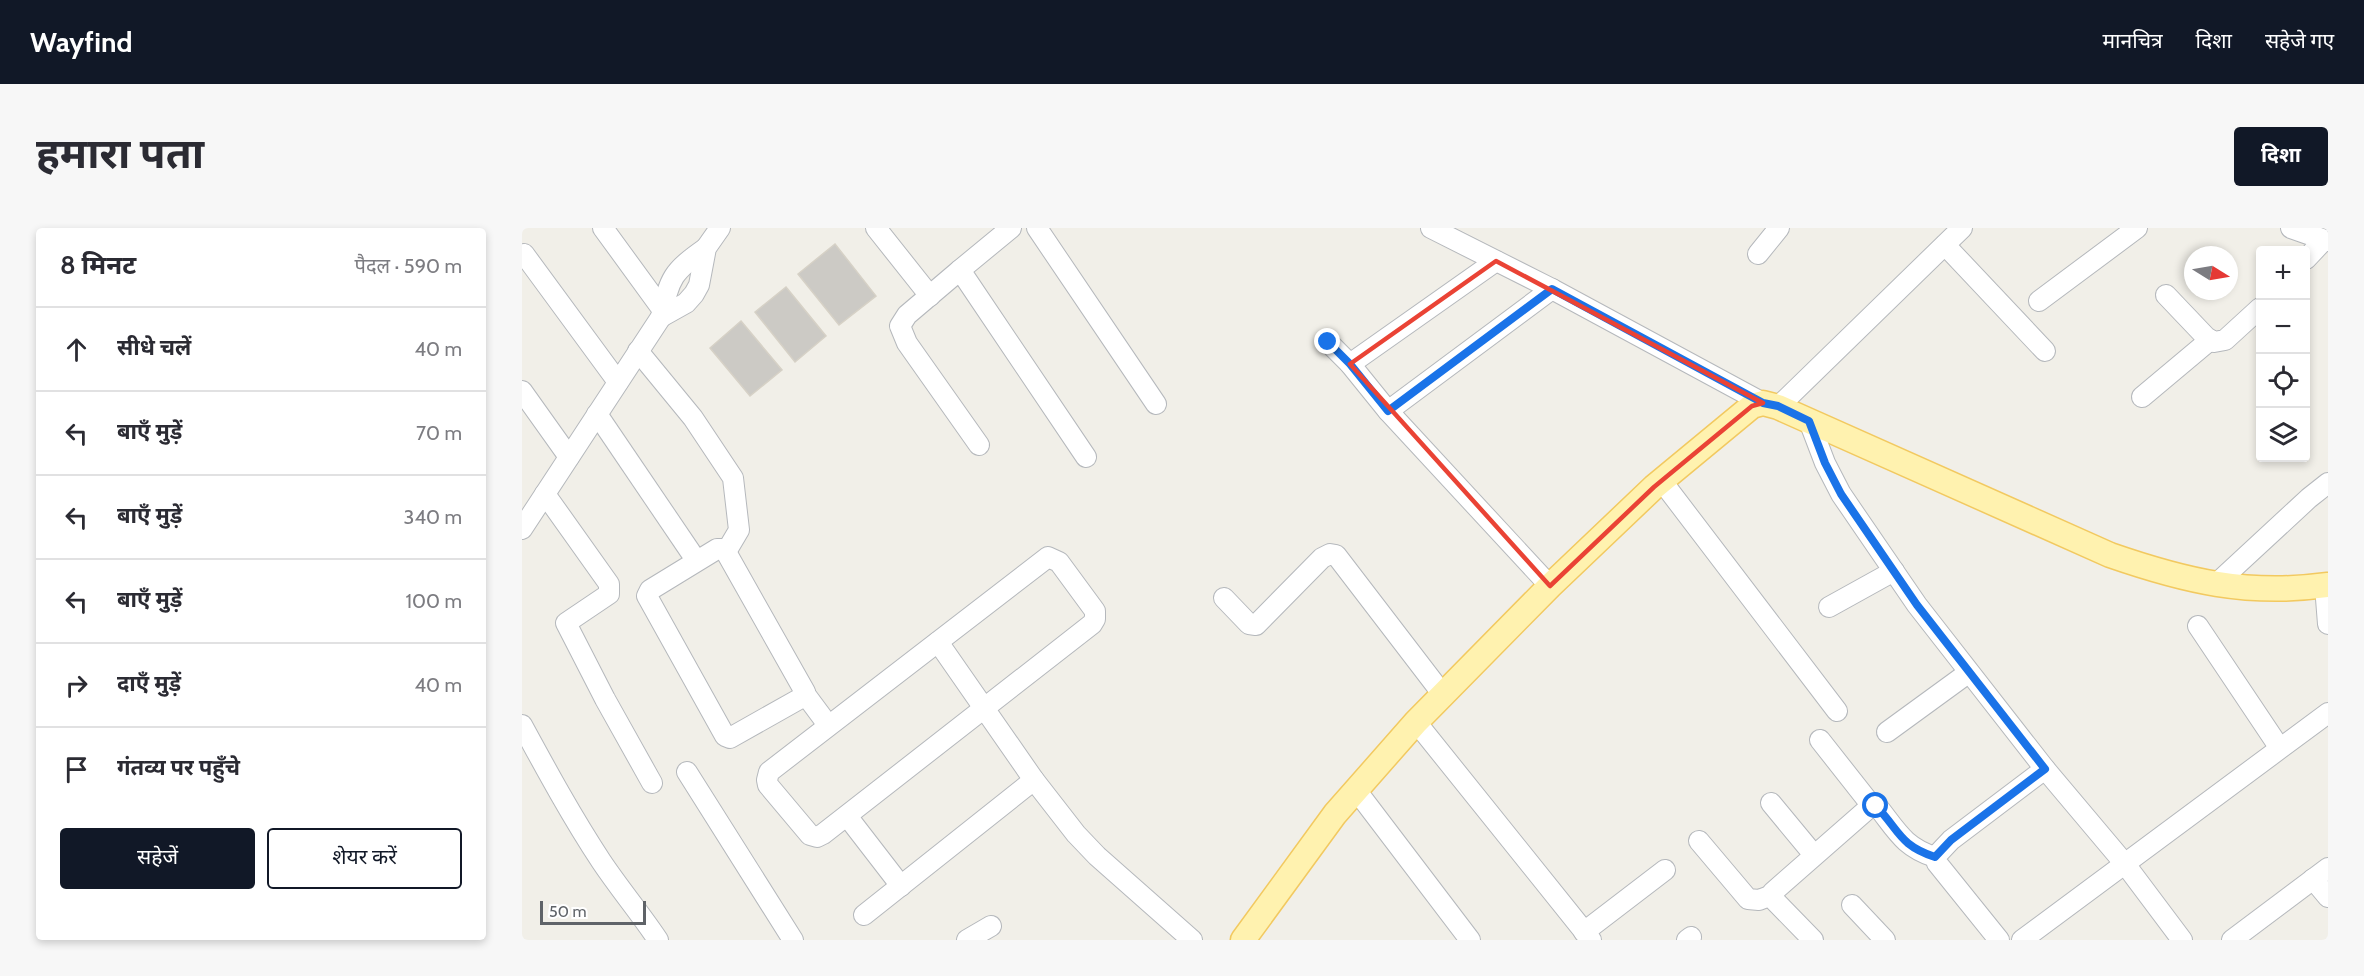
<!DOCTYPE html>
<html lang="hi">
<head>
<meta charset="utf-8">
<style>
	body { margin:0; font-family:Cabin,"Noto Sans Devanagari",sans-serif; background:#f7f7f7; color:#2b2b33 }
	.controls { position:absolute; right:18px; top:18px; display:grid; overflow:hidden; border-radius:6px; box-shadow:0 3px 9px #0003 }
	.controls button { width:54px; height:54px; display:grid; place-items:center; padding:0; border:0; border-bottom:2px solid #e1e1e2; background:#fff; color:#2b2b33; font:30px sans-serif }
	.compass { position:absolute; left:1662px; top:18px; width:54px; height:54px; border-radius:50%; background:#fff; box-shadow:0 3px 9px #0003; rotate:101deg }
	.scale { position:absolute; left:18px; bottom:15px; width:106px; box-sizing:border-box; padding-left:6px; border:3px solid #5f6368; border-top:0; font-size:16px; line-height:21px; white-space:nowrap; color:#5f6368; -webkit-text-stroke:4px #fff; paint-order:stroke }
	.stop { position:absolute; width:18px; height:18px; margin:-14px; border:4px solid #1a73e8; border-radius:50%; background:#fff }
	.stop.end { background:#1a73e8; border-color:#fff; box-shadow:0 2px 6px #0008 }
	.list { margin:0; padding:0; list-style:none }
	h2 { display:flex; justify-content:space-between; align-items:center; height:78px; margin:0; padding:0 24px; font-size:26px }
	h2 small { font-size:20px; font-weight:400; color:#7c7c81 }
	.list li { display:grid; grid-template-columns:39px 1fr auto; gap:18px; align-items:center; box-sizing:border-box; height:84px; padding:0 24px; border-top:2px solid #e1e1e2 }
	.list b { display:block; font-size:22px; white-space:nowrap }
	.list em { font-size:20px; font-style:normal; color:#7c7c81 }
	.actions { display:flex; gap:12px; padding:18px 24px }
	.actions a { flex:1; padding:14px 0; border:2px solid #111827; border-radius:6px; text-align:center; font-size:21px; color:#111827 }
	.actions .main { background:#111827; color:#fff }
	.icon { flex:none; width:33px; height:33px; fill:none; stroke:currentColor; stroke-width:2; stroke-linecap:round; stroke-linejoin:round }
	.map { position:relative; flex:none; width:1806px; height:712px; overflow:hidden; border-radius:6px }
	header { display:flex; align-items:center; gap:36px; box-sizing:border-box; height:84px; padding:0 30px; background:#111827; color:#fff }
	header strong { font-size:28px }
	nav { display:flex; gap:33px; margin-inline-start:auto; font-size:21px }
	.intro { display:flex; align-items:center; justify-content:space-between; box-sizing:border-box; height:144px; padding:0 36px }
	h1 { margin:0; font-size:42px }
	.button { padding:15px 27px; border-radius:6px; background:#111827; color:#fff; font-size:21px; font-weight:700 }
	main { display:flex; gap:36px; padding:0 36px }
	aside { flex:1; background:#fff; border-radius:6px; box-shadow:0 3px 9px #0003 }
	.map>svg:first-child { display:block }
	.building { fill:#cccac5; stroke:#d6d1c6; stroke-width:1.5 }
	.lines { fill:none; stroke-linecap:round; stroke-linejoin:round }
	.minor-casing { stroke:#b5b8bc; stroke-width:22 }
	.major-casing { stroke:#f2c960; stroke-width:27 }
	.minor { stroke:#fff; stroke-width:20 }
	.major { stroke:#fff2af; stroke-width:24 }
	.route { stroke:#1a73e8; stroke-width:8 }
	.marked { fill:none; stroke:#ea4335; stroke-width:4.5; stroke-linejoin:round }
</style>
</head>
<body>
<header>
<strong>Wayfind</strong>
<nav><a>मानचित्र</a><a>दिशा</a><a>सहेजे गए</a></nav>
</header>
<div class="intro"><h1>हमारा पता</h1><a class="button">दिशा</a></div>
<main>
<aside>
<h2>8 मिनट<small>पैदल · 590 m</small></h2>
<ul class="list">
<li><svg class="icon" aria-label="ahead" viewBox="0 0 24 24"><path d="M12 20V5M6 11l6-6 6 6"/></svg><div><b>सीधे चलें</b></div><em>40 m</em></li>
<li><svg class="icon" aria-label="left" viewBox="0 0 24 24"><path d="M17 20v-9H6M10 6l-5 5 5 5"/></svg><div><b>बाएँ मुड़ें</b></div><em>70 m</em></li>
<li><svg class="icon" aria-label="left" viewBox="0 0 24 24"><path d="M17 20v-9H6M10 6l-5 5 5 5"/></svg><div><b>बाएँ मुड़ें</b></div><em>340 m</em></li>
<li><svg class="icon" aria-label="left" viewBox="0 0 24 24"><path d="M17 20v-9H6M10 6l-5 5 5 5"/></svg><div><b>बाएँ मुड़ें</b></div><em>100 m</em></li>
<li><svg class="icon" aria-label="right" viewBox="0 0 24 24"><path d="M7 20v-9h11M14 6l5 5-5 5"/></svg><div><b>दाएँ मुड़ें</b></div><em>40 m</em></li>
<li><svg class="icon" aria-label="arrive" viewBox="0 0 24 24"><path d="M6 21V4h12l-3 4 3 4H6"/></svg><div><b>गंतव्य पर पहुँचे</b></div></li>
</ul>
<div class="actions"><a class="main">सहेजें</a><a>शेयर करें</a></div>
</aside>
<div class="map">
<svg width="1806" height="712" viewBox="0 0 1806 712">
	<rect width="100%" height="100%" fill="#f1efe8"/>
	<g class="building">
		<polygon points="313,16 354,68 317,97 276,46"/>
		<polygon points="264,59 304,108 273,134 233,84"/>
		<polygon points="219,93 260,142 228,168 188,120"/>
	</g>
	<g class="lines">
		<g class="minor-casing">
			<g id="minor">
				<polyline points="81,0 140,81"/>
				<polyline points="354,0 408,68"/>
				<polyline points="489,0 438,42 564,229"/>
				<polyline points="515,0 634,176"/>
				<polyline points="909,0 1030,61 1241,175"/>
				<polyline points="1769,0 1806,13"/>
				<polyline points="1423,17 1523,123"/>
				<polyline points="2,26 96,154"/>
				<polyline points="1236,26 1257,0"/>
				<polyline points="1784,31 1802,12"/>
				<polyline points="438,42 385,87 378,98 385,115 457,217"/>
				<polyline points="1644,67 1684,109 1692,114 1703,112 1738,80"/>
				<polyline points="1517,73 1615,0"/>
				<polyline points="139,89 164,75 172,66 177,57 184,20 198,0"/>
				<polyline points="806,114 828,136 866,183"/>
				<polyline points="116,123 171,190 211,250 217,302 204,324"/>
				<polyline points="828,136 974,33"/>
				<polyline points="0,163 47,229"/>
				<polyline points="1620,169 1688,112"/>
				<polyline points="1256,179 1440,0"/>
				<polyline points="75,186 174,332"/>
				<polyline points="1287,193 1303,235 1319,266 1395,377 1523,541 1603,636 1660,712"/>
				<polyline points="1139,252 1315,483"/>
				<polyline points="23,266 87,356 87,366 44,395 83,471 130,555"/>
				<path d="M0,301L139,89C148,49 150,44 184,20"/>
				<polygon points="195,321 199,321 204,324 283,464 279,470 208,510 203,508 125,368 128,362"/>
				<polygon points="526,329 537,334 573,383 573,391 570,396 301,606 295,609 288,607 246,557 245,552 247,544"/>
				<polyline points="1693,357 1787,270 1806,255"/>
				<polyline points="1028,358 866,183 1030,61"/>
				<polyline points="1803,358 1806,396"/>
				<polyline points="702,370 727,396 734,397 800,330 808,326 814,327 922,468"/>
				<polyline points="1307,379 1372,343"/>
				<polyline points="1676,398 1757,519"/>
				<polyline points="416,414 512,552 554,606 575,628 670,712"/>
				<polyline points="283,466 306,497"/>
				<polyline points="894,494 1069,712"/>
				<path d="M0,497C25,543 50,589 79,633C97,660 118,685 136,712"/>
				<polyline points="1365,504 1446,445"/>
				<polyline points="1298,512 1350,578"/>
				<polyline points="165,544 271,712"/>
				<polyline points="834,562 948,712"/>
				<polyline points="1249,575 1292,627"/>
				<polyline points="325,588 379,658"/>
				<polyline points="1177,613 1226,671 1237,672 1250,667"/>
				<polyline points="1791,651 1806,669"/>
				<polyline points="1330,677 1363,712"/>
				<polyline points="342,687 512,552"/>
				<polyline points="1062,704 1143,642"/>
				<polyline points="445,712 469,698"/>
				<polyline points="1165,712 1169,709"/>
				<path d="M1291,712L1253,673L1251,664L1348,579H1356C1375,603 1382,619 1413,629"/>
				<polyline points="1477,712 1415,635 1413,629 1429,612 1523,541"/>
				<polyline points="1500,712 1806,485"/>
				<polyline points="1710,712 1806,640"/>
			</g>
		</g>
		<g class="major-casing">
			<path id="major" d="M721,712L813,586L894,494L1028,358L1132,259L1230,178L1241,175L1256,179L1588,327C1663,353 1725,368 1806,357"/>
		</g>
		<use href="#minor" class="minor"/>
		<use href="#major" class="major"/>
	</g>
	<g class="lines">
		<path class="route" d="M806,114L828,136L866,183L1030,61L1241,175L1256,178L1287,193L1303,235L1319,266L1395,377L1523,541L1429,612L1413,629C1377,617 1378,603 1354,578"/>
	</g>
	<path class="marked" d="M974,33L1241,175L1230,178L1132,259L1028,358L828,136Z"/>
</svg>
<div class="controls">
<button>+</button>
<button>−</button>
<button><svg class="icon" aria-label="locate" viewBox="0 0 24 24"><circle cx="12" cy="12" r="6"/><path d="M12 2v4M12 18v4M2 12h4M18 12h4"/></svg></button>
<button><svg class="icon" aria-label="layers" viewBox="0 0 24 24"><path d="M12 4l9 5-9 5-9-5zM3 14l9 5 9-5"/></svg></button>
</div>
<svg class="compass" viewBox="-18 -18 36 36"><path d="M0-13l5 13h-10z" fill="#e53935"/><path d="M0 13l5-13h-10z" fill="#7c7c81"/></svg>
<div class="scale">50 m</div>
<div class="stop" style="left:1354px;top:578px"></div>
<div class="stop end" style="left:806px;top:114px"></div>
</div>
</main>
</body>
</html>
